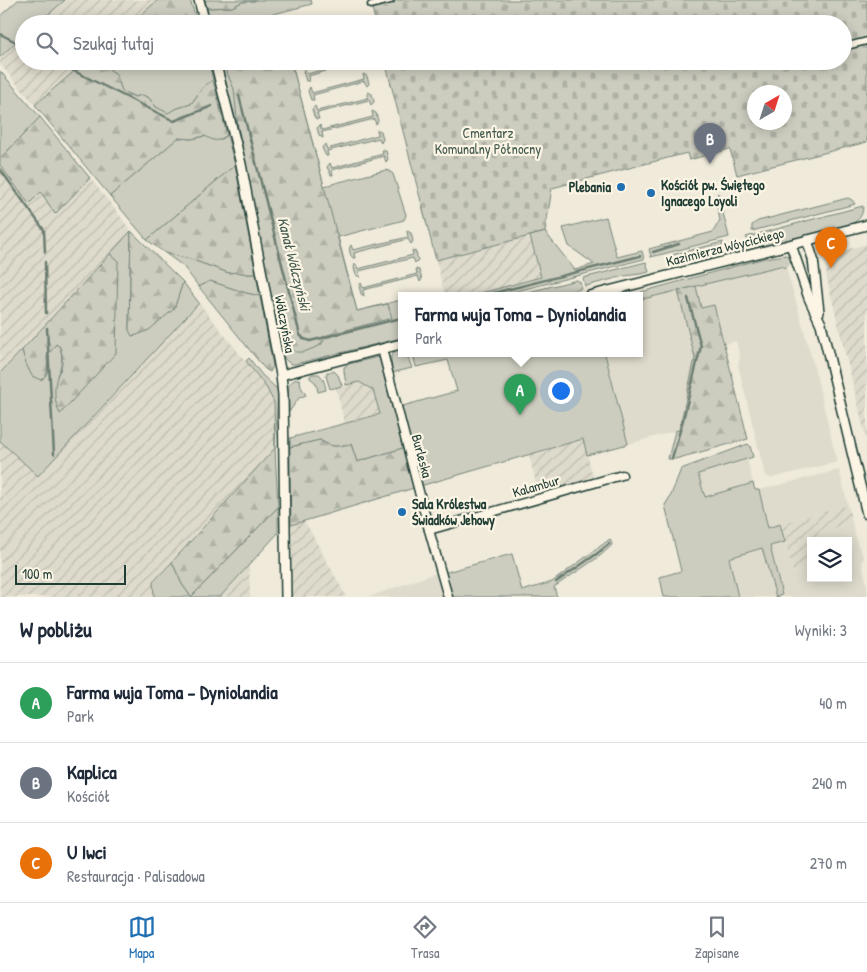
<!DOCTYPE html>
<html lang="pl">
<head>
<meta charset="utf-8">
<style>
	body { margin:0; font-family:"Patrick Hand",sans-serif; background:#f2f2f3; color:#1f2937 }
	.controls { position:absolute; right:15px; bottom:15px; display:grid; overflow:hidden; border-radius:0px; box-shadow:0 2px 12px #0003 }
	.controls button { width:45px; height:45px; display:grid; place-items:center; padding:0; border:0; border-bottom:1px solid #e0e1e3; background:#fff; color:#1f2937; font:25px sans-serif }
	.compass { position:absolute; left:747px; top:85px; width:45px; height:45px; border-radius:50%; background:#fff; box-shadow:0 2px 12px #0003; rotate:39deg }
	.scale { position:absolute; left:15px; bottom:12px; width:111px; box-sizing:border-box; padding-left:5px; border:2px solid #1f3d34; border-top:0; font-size:14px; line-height:18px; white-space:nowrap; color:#1f3d34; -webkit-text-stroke:4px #fcf5e5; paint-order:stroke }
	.you { position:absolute; left:560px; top:390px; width:18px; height:18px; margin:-12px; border:4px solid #fff; border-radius:50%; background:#1a73e8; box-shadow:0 0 0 8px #1a73e833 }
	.badge { display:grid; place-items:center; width:32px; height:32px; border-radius:50%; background:#1f6fb2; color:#fff; font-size:16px; font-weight:700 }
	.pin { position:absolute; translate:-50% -41px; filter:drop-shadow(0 1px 2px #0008) }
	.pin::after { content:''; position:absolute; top:26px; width:18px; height:15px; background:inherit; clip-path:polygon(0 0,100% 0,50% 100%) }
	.popup { position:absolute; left:398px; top:292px; width:245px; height:65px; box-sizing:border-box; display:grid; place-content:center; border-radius:0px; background:#fff; filter:drop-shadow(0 1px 4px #0005); font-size:16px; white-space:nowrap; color:#747a83 }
	.popup b { font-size:19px; color:#1f2937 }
	.popup::after { content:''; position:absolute; left:50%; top:100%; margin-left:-10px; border:10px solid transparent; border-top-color:#fff }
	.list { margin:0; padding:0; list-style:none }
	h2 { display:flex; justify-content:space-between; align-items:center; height:65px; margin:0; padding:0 20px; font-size:21px }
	h2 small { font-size:16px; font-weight:400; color:#747a83 }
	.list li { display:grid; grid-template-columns:32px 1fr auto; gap:15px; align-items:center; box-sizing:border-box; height:80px; padding:0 20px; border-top:1px solid #e0e1e3 }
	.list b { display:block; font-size:19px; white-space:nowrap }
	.list p { margin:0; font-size:16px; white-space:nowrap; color:#747a83 }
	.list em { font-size:16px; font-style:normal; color:#747a83 }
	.icon { flex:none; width:28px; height:28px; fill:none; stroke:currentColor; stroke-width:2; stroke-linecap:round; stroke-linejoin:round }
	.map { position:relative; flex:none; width:867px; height:597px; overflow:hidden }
	.search { position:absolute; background:#fff; box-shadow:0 2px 12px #0003; left:15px; right:15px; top:15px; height:55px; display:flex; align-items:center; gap:12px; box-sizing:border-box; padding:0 18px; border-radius:28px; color:#747a83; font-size:19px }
	.sheet { height:305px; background:#fff }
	nav { display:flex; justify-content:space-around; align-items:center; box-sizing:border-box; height:70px; border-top:1px solid #e0e1e3; background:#fff; font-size:14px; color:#747a83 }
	nav a { display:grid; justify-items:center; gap:2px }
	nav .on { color:#1f6fb2 }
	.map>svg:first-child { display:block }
	.built { fill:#dedbcc }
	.industrial { fill:url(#industrial-furrows) }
	.grass { fill:#cccdbf; stroke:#76857a }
	.forest { fill:url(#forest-firs); stroke:#76857a }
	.cemetery { fill:url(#cemetery-stones); stroke:#76857a; fill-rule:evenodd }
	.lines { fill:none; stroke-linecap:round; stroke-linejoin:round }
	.stream { stroke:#6c7d71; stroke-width:2.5 }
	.pedestrian-casing { stroke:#1f3d34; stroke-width:9 }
	.minor-casing { stroke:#1f3d34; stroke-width:11 }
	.tertiary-casing { stroke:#1f3d34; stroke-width:12 }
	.pedestrian { stroke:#fcf5e5; stroke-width:5.5 }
	.minor { stroke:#fcf5e5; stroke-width:8 }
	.tertiary { stroke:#fcf5e5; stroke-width:9 }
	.poi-dot { fill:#1f6fb2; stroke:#fcf5e5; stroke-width:2 }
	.labels { text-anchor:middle; stroke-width:4.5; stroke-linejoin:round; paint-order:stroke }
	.park-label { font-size:14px; fill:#425a50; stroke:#fcf5e5 }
	.poi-label { font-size:14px; font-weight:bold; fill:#1f3d34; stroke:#fcf5e5; text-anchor:start }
	.street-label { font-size:14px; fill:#1f3d34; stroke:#fcf5e5 }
	.water-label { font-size:15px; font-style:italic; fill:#455d53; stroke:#fcf5e5 }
</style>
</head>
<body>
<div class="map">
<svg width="867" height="597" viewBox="0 0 867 597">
	<defs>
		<pattern id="industrial-furrows" width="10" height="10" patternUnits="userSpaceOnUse" patternTransform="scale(1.25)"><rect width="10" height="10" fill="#dedbcc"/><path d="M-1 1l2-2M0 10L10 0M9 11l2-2" fill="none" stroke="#bebdb0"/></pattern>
		<pattern id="forest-firs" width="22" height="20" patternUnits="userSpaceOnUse" patternTransform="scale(1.25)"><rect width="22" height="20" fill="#cccdbf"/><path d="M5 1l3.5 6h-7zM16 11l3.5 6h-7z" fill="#afb1a5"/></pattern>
		<pattern id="cemetery-stones" width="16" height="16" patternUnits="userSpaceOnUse" patternTransform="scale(1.25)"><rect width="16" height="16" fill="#cccdbf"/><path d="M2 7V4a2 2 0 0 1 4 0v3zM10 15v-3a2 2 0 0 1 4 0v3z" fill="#afb1a5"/></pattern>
	</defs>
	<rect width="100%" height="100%" fill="#efeada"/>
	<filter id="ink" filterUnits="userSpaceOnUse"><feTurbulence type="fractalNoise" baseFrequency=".02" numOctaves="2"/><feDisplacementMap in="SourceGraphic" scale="10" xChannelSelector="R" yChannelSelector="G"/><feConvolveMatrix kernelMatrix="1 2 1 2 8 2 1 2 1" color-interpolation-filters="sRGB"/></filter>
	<g filter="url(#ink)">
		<g class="built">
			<polygon points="781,266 786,268 796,302 816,374 837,462 771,478 765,475 764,471 738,365 740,358 736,341 725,344 714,305 701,308 696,286"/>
			<polygon points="678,291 695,358 679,430 628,444 605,354 639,354 639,300"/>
			<polygon points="747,459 753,483 705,497 698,473"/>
			<polygon points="839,470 848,505 768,528 759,490"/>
			<polygon points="852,522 858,546 864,557 862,564 867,585 867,597 783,597 770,546 785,542 793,573 811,567 811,578 848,578 848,541 823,541 821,532"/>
			<polygon points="762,548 776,597 738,597 729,558"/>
			<polygon points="436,573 442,597 369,597 391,589"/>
		</g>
		<g class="industrial">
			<polygon points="65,0 158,0 130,24 37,24"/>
			<polygon points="24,35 24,61 86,61 35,105 0,64 0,57"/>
			<polygon points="40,117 115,209 131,231 0,373 0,159"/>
			<polygon points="530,236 541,277 470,296 445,296 436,260"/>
			<polygon points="867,244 867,438 866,438 831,295 827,279 825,259 829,254"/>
			<polygon points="199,303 266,387 274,402 275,448 153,582 154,597 0,597 0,441 38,476"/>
			<polygon points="359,382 373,390 381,414 345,424 336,388"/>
			<polygon points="583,439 594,480 539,495 529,455"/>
			<polygon points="848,505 852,522 821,532 823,541 811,541 811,567 793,573 780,524"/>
			<polygon points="304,520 346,596 341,597 292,597 291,525"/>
			<polygon points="249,565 250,597 220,597"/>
		</g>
		<g class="grass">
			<polygon points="18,0 65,0 37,24 24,24 24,35 0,57 0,16"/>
			<polygon points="255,0 311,0 312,4 262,17 263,20 248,24 211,24 207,8 232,7 242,2"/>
			<polygon points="98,61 208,61 213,80 204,86 191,104 175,109 168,114 156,107 149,98 142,95 135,97 122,91 116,74"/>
			<path d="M219,61H291L324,186L386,170L389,171L393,174L406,215L404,220L338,237L357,311L401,300V338L295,364C292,364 290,364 288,362C276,354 276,313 276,299L269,293L245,161L238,127Z"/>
			<polygon points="354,61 363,61 364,65 361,68 359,62 308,76 309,81 306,81 303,71 305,68 307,74"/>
			<polygon points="0,71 40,117 0,159"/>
			<polygon points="363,74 367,76 369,84 367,86 364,81 313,95 314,100 311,100 308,91 310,87 312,93 364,79"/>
			<polygon points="368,92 372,94 374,102 371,105 369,100 317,113 319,119 316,119 314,116 312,109 315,106 317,111 368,98"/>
			<polygon points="372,111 376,113 378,121 376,124 374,119 322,132 323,138 321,137 319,135 317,128 320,125 322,130 373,117"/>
			<polygon points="377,130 381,131 383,139 381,143 379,138 327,151 328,156 326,156 322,148 325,144 327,149 378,135"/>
			<polygon points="227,135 235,165 147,240 110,196 178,138 191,139 205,136 220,140"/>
			<polygon points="382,149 386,151 388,159 386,162 384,156 332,170 333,175 331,175 327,167 330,163 332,168 383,154"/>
			<polygon points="718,193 729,237 651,257 649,249 713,232 720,220 716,202"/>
			<polygon points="848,198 852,200 855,204 752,231 752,225 758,221"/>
			<path d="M863,206C863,215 859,221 850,224L762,246C755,246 749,243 746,237Z"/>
			<polygon points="606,217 617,257 642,251 644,259 497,296 470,296 541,277 530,236 545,232 575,270 594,264 569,246 563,228"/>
			<path d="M131,231L129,330L174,309L183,282L199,303L38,476L0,441V373L22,350L26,364L41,380C50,373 48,367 46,356L56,344L60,347C63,358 62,365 57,376L118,262L110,254Z"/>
			<path d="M407,231L411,233L413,241L411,244L408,239L354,253L355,258H353C350,255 348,249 351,245L353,250L408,237Z"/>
			<polygon points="723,242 719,254 673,265 671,264 669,258 671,255"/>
			<polygon points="412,250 416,252 418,260 415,263 413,258 359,271 360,277 356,275 354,268 355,264 356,264 358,269 413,255"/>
			<polygon points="165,253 190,259 229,273 237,272 248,274 256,274 260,296 246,293 210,281 199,287 183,266"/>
			<polygon points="786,255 791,258 793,261 786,268 780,266 643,299 641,292 765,258"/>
			<polygon points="646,262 649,272 640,274 624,276 586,286 585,286 583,278"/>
			<polygon points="416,269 419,270 422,279 420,282 418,276 363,290 364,296 361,294 359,286 361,283 363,288 417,274"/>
			<polygon points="577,280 580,282 581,286 580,289 551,296 512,296"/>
			<polygon points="400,352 401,354 407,355 412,368 391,373 391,356 393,353"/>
			<polygon points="413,354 605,354 628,444 587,455 583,439 420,486 399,407 457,391 448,360 416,367"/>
			<path d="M378,357L382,362L385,375L384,376L403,448L357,462L351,444C337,446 333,449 320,440L290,447V438L380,414L373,390L359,382L346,385L344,371V367L349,364Z"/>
			<polygon points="249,358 262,375 278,390 275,448 274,402 266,387 246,361"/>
			<polygon points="334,371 338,375 342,386 330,389 326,376 327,372 332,372"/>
			<path d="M312,374H319C324,379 325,384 326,390L318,392L316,383L310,378V376Z"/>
			<path d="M296,379H299L300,380L301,387L306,395L299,398L289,412C289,407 288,387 289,385C291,382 294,380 296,379Z"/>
			<polygon points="748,444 750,446 753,457 698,474 705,497 753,483 755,490 759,490 768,528 780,524 785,542 770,546 782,595 776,597 762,548 729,558 738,597 664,597 660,577 681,571 665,505 671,495 681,469"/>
			<polygon points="278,507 278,533 220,597 191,597"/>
			<polygon points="610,539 612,545 600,556 554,587 557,597 450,597 443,573 512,554 522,591 552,582"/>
			<polygon points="172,562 182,584 191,597 154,597 153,582"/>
		</g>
		<g class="forest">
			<polygon points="158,0 190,0 198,24 162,24 159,21 157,24 130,24"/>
			<polygon points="205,0 255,0 255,1 242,2 232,7 207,8"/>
			<path d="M86,61H98L116,74L122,91L135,97L142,95L145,96L149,98L156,107L168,113L175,109L191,104L204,86L213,80L227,135C217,142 216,142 205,136L191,139L178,138L110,196L35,105Z"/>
			<path d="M222,61H291L357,311L388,304L392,318L327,335L321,345L304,352H296L284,343C283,338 281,332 281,327C278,309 284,306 269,293L245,161L238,127L234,89Z"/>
			<polygon points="40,117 90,178 55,214 41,192 29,204 0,165 0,159"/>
			<polygon points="235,165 256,274 248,274 237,272 229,273 190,259 165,253 147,240"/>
			<polygon points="131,231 183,282 174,309 149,330 137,335 132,336 129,330"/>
			<path d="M110,254L118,261L116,353L60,414C54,402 53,387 58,374C59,372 61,370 61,367C63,361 62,353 60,347L56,344L47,356C47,367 50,373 41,380L32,376L26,364L22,350Z"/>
			<polygon points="210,281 246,293 260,296 273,366 270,372 265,369 199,287"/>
			<polygon points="696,286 701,308 714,305 748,439 675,459 668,459 675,431 679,430 695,358 678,291"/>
			<path d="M320,440C333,449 337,446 351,444L357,462L403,448L414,488L291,525L290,483V447Z"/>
			<polygon points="275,448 278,507 191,597 182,584 172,562"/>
		</g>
		<path class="cemetery" d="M370,0H867V142L737,175L730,149L689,160L687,153L552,188L545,232L436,260L385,61H843V24H376ZM754,92H784V122H754Z"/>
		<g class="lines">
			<g class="stream">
				<polyline points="0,34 24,46"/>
				<polyline points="54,61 174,121 212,106"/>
				<polyline points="239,96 300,335 304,339 310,341 401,318"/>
				<polyline points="0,169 44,230 45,252"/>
				<polyline points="653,252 679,244"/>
				<polyline points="45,262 46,313"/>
				<polyline points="482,296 640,256"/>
				<polyline points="47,328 54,454"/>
				<polyline points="672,458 683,420 701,346 688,298"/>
				<polyline points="556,582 598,553 609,544"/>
			</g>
			<g class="pedestrian-casing">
				<g id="pedestrian">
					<polyline points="371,5 391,0"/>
					<polyline points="843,47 867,41"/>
				</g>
			</g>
			<g class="minor-casing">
				<g id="minor">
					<polyline points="382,349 429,530 448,597"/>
					<polyline points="429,530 622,475"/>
				</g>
			</g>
			<g class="tertiary-casing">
				<g id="tertiary">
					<polyline points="199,0 205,24"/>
					<polyline points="215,61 241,164 281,375 283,395 286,597"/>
					<polyline points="807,240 813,259 819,312"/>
					<polyline points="791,245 809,298 821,324 867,514"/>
					<polyline points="589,296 867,225"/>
					<polyline points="281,375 401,344"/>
				</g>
			</g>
			<use href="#pedestrian" class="pedestrian"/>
			<use href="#minor" class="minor"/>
			<use href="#tertiary" class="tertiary"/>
		</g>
	</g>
	<g class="poi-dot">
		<circle cx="621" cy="187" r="5"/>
		<circle cx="651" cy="193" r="5"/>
		<circle cx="402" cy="512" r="5"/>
	</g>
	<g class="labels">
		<g class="park-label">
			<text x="488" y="138">Cmentarz<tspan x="488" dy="16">Komunalny Północny</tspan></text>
		</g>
		<g class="poi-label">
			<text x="661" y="190">Kościół pw. Świętego<tspan x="661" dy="16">Ignacego Loyoli</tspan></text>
			<text x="611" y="192" text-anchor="end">Plebania</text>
			<text x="412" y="509">Sala Królestwa<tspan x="412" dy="16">Świadków Jehowy</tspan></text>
		</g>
		<g class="street-label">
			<text transform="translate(725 247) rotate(-14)" y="5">Kazimierza Wóycickiego</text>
			<text transform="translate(285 324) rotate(79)" y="5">Wólczyńska</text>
			<text transform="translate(422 456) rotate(75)" y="5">Burleska</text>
			<text transform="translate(536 486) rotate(-16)" y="5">Kalambur</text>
		</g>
		<g class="water-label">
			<text transform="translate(294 264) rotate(76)" y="5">Kanał Wólczyński</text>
		</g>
	</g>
</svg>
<div class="controls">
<button><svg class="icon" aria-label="layers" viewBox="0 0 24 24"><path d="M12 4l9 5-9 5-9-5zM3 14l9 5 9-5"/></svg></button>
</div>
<svg class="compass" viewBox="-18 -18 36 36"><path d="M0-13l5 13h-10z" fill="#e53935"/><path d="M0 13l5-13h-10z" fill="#747a83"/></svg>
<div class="scale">100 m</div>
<div class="you"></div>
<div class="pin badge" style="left:520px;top:415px;background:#2e9e5b">A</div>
<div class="popup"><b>Farma wuja Toma – Dyniolandia</b>Park</div>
<div class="pin badge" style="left:710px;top:164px;background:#6b7280">B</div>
<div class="pin badge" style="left:831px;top:268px;background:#e8710a">C</div>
<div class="search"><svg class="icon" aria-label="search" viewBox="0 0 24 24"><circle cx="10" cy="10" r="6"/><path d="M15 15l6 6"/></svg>Szukaj tutaj</div>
</div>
<section class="sheet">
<h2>W pobliżu<small>Wyniki: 3</small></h2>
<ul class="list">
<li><span class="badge" style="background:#2e9e5b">A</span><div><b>Farma wuja Toma – Dyniolandia</b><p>Park</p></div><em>40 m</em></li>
<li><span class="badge" style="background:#6b7280">B</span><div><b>Kaplica</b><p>Kościół</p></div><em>240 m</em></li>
<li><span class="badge" style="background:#e8710a">C</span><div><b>U Iwci</b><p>Restauracja · Palisadowa</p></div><em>270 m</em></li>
</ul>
</section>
<nav>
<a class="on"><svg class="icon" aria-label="map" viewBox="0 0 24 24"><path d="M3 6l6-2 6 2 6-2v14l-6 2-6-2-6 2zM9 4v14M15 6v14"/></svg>Mapa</a>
<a><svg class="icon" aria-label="directions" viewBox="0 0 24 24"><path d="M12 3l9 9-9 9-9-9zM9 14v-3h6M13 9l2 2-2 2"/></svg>Trasa</a>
<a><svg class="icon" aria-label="saved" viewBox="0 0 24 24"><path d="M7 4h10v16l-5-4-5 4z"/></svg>Zapisane</a>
</nav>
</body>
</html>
